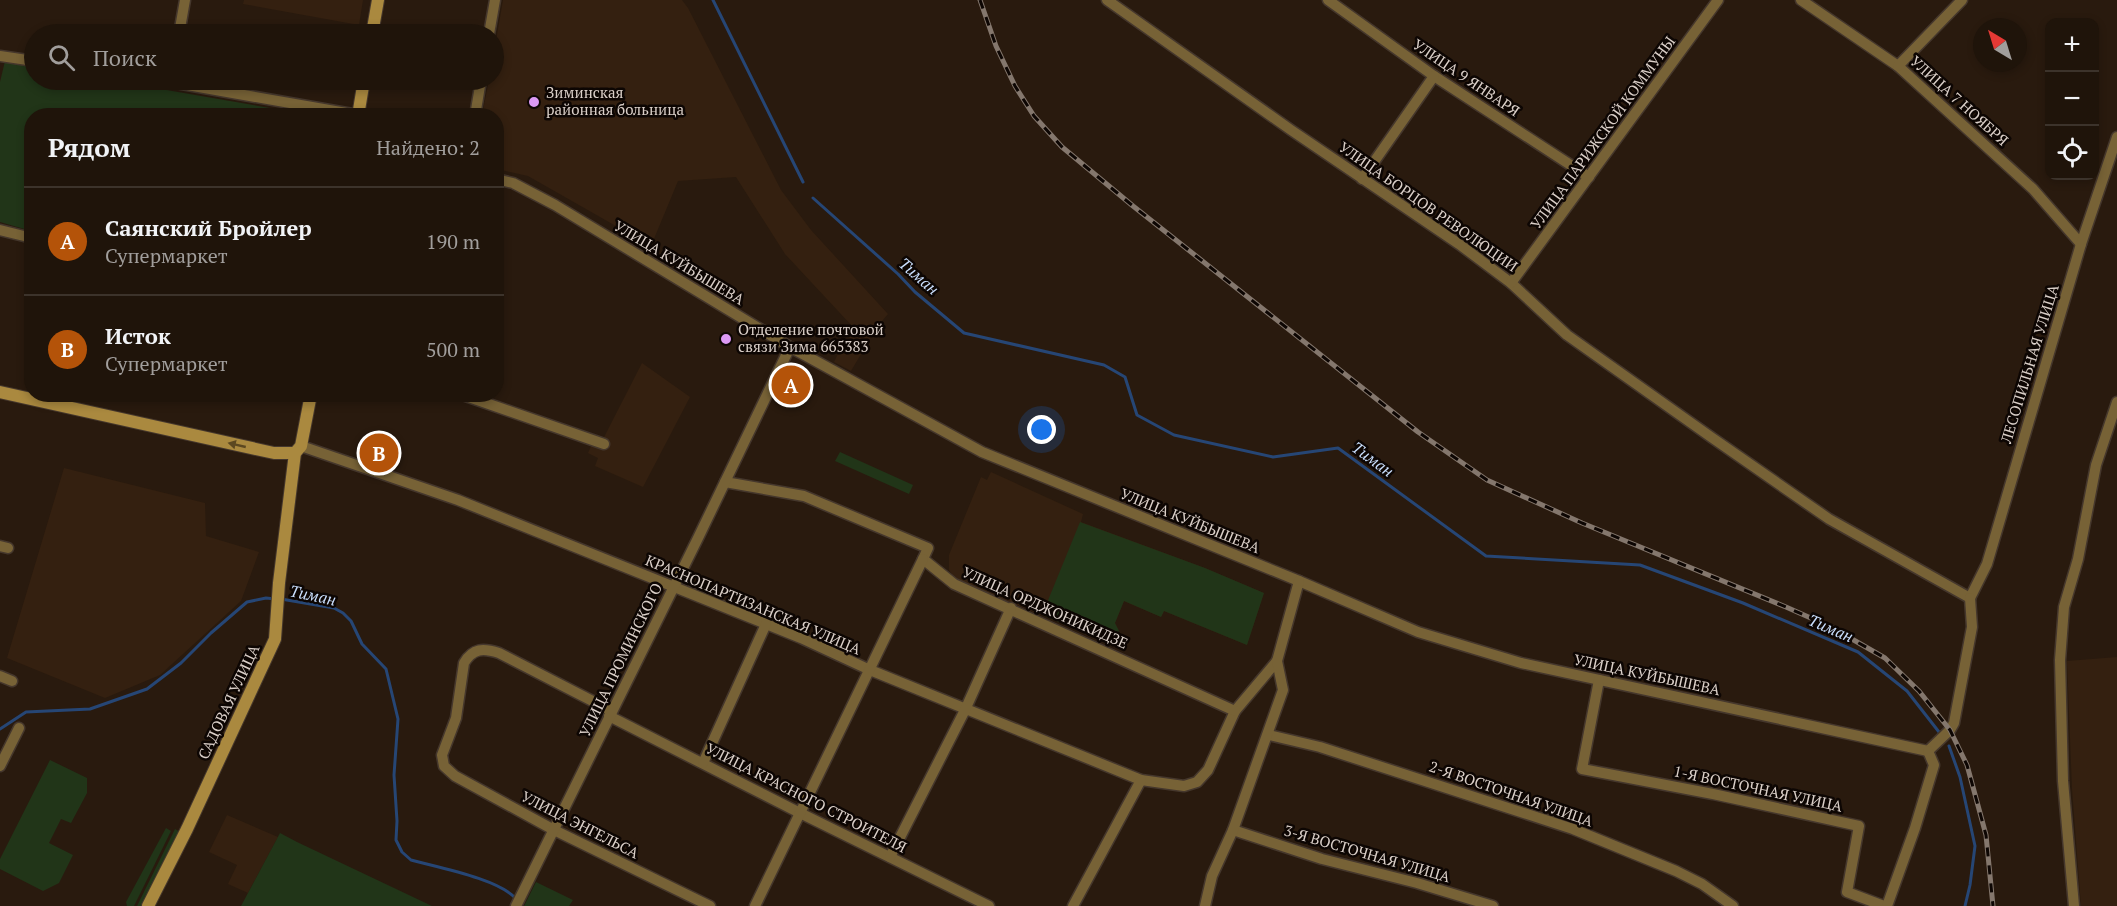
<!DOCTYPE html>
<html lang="ru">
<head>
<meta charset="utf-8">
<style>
	body { margin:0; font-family:"PT Serif",serif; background:#271d13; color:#f1f3f6 }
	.controls { position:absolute; right:18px; top:18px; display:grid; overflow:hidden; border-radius:12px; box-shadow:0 3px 9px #0003 }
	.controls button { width:54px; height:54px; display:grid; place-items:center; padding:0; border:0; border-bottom:2px solid #3c332b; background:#1f140a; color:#f1f3f6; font:30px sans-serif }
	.compass { position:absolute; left:1973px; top:18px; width:54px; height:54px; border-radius:50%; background:#1f140a; box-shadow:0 3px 9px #0003; rotate:322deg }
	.you { position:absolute; left:1042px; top:430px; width:21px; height:21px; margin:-15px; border:4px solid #fff; border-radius:50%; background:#1a73e8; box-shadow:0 0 0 9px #1a73e833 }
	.badge { display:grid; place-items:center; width:39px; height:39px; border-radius:50%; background:#b45309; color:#fff; font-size:20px; font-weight:700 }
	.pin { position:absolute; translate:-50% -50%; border:3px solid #fff; box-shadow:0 2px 6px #0006 }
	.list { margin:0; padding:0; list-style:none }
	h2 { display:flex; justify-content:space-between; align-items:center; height:78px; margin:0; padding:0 24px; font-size:26px }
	h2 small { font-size:20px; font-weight:400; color:#a19e9c }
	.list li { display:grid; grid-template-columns:39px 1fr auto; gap:18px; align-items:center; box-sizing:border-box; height:108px; padding:0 24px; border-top:2px solid #3c332b }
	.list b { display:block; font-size:22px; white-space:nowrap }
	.list p { margin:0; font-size:20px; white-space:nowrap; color:#a19e9c }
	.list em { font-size:20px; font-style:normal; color:#a19e9c }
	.icon { flex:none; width:33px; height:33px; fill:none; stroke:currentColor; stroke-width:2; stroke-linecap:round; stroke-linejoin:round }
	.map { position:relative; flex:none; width:2117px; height:906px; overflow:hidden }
	.search { position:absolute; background:#1f140a; box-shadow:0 3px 9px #0003; left:24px; top:24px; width:480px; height:66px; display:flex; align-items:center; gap:15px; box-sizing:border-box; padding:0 21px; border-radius:33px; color:#a19e9c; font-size:22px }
	.panel { position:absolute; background:#1f140a; box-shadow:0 3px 9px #0003; left:24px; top:108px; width:480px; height:294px; border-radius:24px }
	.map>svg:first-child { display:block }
	.built { fill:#342010 }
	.green { fill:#213518 }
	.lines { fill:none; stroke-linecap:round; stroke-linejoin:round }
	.stream { stroke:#264675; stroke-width:3 }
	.street-casing { stroke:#45372c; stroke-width:13 }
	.secondary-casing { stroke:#45372c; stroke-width:14 }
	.street { stroke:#776236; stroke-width:10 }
	.secondary { stroke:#aa893f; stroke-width:12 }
	.rail-casing { stroke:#84776d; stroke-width:5 }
	.rail { stroke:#0d0603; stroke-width:3; stroke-dasharray:9; stroke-linecap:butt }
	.oneway { fill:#5c4821 }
	.poi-dot { fill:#dc99f4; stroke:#0d0603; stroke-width:2 }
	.labels { text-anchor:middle; stroke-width:5; stroke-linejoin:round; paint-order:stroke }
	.street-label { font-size:15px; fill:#dacfc8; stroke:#0d0603 }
	.poi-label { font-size:15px; fill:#dacfc8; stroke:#0d0603; text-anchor:start }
	.water-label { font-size:16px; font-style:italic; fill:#cadffd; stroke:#0d0603 }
</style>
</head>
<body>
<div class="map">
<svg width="2117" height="906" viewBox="0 0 2117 906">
	<rect width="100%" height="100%" fill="#291a0e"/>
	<g class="built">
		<polygon points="244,0 363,0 359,25 243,4"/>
		<polygon points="503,0 682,0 688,8 781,190 811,230 888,314 877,327 851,371 834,362 852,326 785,254 736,177 678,181 651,246 528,176 497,169 496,116 482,115 489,80 494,80 494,52"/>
		<polygon points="642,363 690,397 643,487 595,466 598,458 588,453 592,444 599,447"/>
		<polygon points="64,468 205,503 206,536 259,552 241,601 160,675 105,698 7,658"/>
		<polygon points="991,472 1083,514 1081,522 1205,568 1264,593 1247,645 1164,611 1161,617 1124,601 1115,623 1119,631 1112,644 955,580 949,570 949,555 981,477 987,480"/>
		<polygon points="2117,657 2117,906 2081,906 2072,789 2067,661"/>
		<polygon points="227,815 278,837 248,893 228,884 237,865 209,852"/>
	</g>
	<g class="green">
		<polygon points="5,61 34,66 34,80 109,80 293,112 293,116 32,116 31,231 0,222 0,82"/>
		<polygon points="840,452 913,485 909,494 835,461"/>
		<polygon points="1080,522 1205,568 1264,593 1247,645 1164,611 1161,617 1124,601 1115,623 1119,631 1112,644 1042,615"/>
		<polygon points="50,760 87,778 87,793 71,823 61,819 49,843 73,855 59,883 43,891 0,869 0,859"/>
		<polygon points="166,828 171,831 134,906 127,906 126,902"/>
		<polygon points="175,829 182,833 144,906 137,906"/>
		<polygon points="280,833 297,842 432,906 241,906"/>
		<polygon points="536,882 573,900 569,906 524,906"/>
	</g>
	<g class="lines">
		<g class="stream">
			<polyline points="713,0 803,182"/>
			<polyline points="813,198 898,274 915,292 964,333 1104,365 1125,377 1137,415 1174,435 1273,457 1338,448 1486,556 1640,565 1743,603 1858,652 1907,691 1939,732"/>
			<path d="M281,599L334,608L343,613L351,621L362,644L386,669L398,719L394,775L397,821L396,840L402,852L411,860C436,867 500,879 516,899"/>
			<polyline points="0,729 26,712 90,709 147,689 181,663 211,633 247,602 266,598 275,599"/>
			<polyline points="1949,746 1960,777 1975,846 1970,885 1965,906"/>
		</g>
		<g class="street-casing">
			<g id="street">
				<polyline points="1107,0 1291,130 1459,244 1511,283 1567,335 1711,437 1829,519 1970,598"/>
				<polyline points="1328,0 1434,76 1589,177"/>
				<polyline points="1801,0 1898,66 2033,189 2081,244"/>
				<polyline points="179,34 185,0"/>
				<polyline points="489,34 495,0"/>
				<polyline points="0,56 34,61"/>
				<polyline points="1898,66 1962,0"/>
				<polyline points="159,80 358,115"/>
				<polyline points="475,116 481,80"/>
				<polyline points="496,179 513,183 555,205 790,347 982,452 1299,581 1418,632 1521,663 1928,751"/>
				<polyline points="1362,179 1434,76"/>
				<polyline points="0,230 32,238"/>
				<polyline points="1511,283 1718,0"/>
				<polyline points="460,394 604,444"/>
				<polyline points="301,446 458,500 801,638 870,670 1141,780 1184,786 1197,782 1208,770 1235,711 1277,661"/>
				<polyline points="725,482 804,496 928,548 923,559 954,584 1235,711"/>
				<polyline points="0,546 8,548"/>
				<polyline points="1970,598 1987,564 2081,244 2117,137"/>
				<polyline points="0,676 12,681"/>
				<polyline points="1599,680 1582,769 1713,794 1859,826 1847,892 1884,906"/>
				<path d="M612,711L499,653C483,648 473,648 464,663L456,718L442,755L444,766L455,776L554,830L710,906"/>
				<polyline points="609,716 800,813 989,906"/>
				<polyline points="1269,735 1320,747 1573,829 1676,871 1702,884 1733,906"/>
				<polyline points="1928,751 1950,730 1954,723 1972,627 1970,598"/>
				<polyline points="703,763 766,624"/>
				<polyline points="0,766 19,728"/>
				<polyline points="1233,830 1322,859 1417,883 1493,906"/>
				<polyline points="890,857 965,710 1011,608"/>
				<polyline points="516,906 698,538 790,347"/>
				<polyline points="755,906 923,559"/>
				<polyline points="1073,906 1141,780"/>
				<polyline points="1205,906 1212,876 1233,830 1283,690 1277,661 1299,581"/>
				<polyline points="1887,906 1915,828 1934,765 1928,751"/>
				<polyline points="2074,906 2063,781 2060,660 2064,607 2078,559 2096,465 2117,402"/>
			</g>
		</g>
		<g class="secondary-casing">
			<g id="secondary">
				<polyline points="372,34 378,0"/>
				<polyline points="358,116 364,80"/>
				<polyline points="0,392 274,453 295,453"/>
				<polyline points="148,906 187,829 275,639 279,583 295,453 301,446 311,394"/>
			</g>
		</g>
		<use href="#street" class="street"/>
		<use href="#secondary" class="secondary"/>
		<g class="rail-casing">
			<polyline id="rail" points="980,0 996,46 1015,86 1034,116 1062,147 1133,206 1418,432 1487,480 1582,523 1786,607 1831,627 1885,658 1919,691 1950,730 1967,765 1986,835 1993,906"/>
		</g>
		<use href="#rail" class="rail"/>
	</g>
	<defs><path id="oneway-solid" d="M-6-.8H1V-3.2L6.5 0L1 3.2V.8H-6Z" transform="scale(1.5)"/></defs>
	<use class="oneway" href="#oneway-solid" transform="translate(237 445) rotate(-167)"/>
	<g class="poi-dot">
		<circle cx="534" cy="102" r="6"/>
		<circle cx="726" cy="339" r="6"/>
	</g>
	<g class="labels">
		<g class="street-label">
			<text transform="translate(1466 78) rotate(34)" y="5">УЛИЦА 9 ЯНВАРЯ</text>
			<text transform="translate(1959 101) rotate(42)" y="5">УЛИЦА 7 НОЯБРЯ</text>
			<text transform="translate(1603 133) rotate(-54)" y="5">УЛИЦА ПАРИЖСКОЙ КОММУНЫ</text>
			<text transform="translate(1428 207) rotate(35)" y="5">УЛИЦА БОРЦОВ РЕВОЛЮЦИИ</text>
			<text transform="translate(679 263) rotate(31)" y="5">УЛИЦА КУЙБЫШЕВА</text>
			<text transform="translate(2030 364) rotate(-73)" y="5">ЛЕСОПИЛЬНАЯ УЛИЦА</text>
			<text transform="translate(1190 521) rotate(22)" y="5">УЛИЦА КУЙБЫШЕВА</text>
			<text transform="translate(753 605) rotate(23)" y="5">КРАСНОПАРТИЗАНСКАЯ УЛИЦА</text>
			<text transform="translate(1045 608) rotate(24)" y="5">УЛИЦА ОРДЖОНИКИДЗЕ</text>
			<text transform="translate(621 660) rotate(-64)" y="5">УЛИЦА ПРОМИНСКОГО</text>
			<text transform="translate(1647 675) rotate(12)" y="5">УЛИЦА КУЙБЫШЕВА</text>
			<text transform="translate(229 702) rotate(-65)" y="5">САДОВАЯ УЛИЦА</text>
			<text transform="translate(1758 789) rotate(12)" y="5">1-Я ВОСТОЧНАЯ УЛИЦА</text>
			<text transform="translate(1511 794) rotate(19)" y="5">2-Я ВОСТОЧНАЯ УЛИЦА</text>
			<text transform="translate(806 798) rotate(27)" y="5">УЛИЦА КРАСНОГО СТРОИТЕЛЯ</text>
			<text transform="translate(580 825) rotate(27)" y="5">УЛИЦА ЭНГЕЛЬСА</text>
			<text transform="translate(1367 854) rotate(16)" y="5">3-Я ВОСТОЧНАЯ УЛИЦА</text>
		</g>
		<g class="poi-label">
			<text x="546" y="98">Зиминская<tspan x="546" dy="17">районная больница</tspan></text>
			<text x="738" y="335">Отделение почтовой<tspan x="738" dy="17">связи Зима 665383</tspan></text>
		</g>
		<g class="water-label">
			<text transform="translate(919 276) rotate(41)" y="6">Тиман</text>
			<text transform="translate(1373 459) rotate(36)" y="6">Тиман</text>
			<text transform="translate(313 595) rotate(12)" y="6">Тиман</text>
			<text transform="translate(1831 628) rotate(23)" y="6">Тиман</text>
		</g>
	</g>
</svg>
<div class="controls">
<button>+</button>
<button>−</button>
<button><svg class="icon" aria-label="locate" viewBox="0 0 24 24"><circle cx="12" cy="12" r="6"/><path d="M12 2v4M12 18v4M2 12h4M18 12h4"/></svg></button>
</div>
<svg class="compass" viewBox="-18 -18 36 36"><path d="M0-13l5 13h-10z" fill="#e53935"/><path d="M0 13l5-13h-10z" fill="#a19e9c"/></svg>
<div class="you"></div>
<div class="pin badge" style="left:791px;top:385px">A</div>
<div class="pin badge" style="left:379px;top:453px">B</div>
<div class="search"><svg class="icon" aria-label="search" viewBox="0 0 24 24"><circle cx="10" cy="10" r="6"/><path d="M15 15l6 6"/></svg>Поиск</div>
<section class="panel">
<h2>Рядом<small>Найдено: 2</small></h2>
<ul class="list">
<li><span class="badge">A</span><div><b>Саянский Бройлер</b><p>Супермаркет</p></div><em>190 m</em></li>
<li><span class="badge">B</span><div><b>Исток</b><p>Супермаркет</p></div><em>500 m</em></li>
</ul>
</section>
</div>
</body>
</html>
